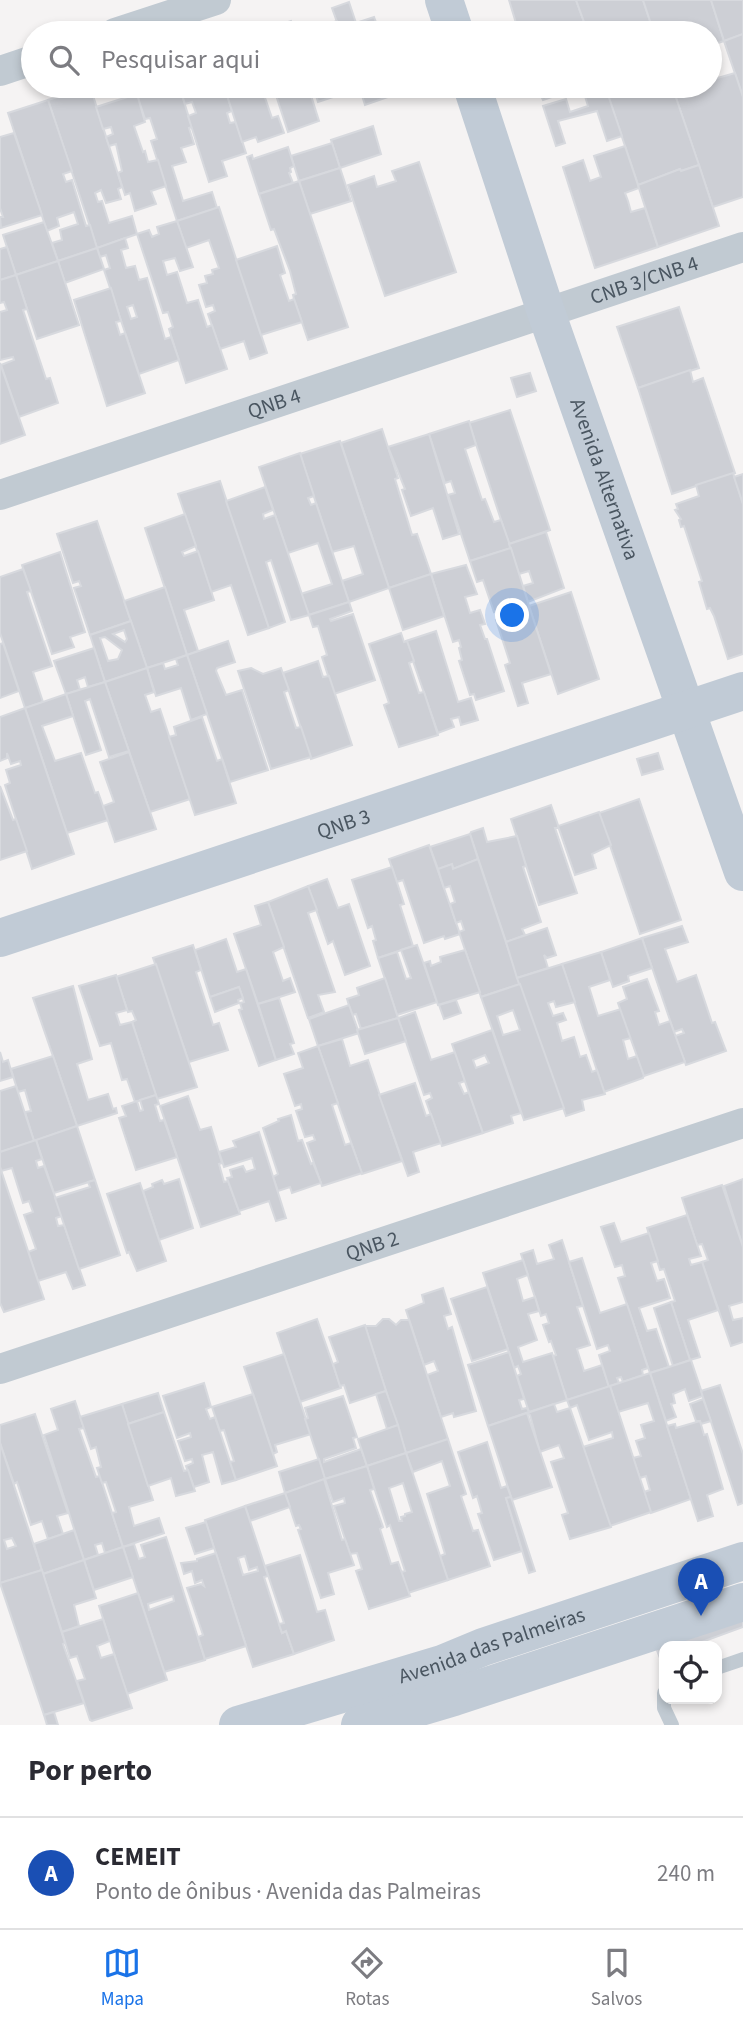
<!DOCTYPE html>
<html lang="pt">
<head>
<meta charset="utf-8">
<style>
	body { margin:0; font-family:"Source Sans 3",sans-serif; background:#f2f2f3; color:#2b2b33 }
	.controls { position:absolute; right:21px; bottom:21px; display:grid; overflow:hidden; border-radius:14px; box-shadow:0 4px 10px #0003 }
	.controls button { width:63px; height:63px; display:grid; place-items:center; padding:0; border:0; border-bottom:2px solid #e1e1e2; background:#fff; color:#2b2b33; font:35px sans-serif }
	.you { position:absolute; left:513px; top:616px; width:24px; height:24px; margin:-18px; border:5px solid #fff; border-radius:50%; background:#1a73e8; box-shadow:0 0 0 10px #1a73e833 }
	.badge { display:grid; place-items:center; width:46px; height:46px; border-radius:50%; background:#1a73e8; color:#fff; font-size:23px; font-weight:700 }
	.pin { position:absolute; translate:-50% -58px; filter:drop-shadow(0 2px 4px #0008) }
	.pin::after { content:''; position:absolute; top:37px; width:24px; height:21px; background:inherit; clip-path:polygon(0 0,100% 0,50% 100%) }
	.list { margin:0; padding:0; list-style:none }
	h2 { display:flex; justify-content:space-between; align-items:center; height:91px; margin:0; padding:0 28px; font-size:30px }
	h2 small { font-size:23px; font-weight:400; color:#7c7c81 }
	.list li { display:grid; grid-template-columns:46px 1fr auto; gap:21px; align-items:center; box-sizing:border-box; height:112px; padding:0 28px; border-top:2px solid #e1e1e2 }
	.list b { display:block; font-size:26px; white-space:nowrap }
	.list p { margin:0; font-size:23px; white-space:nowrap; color:#7c7c81 }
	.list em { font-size:23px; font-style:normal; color:#7c7c81 }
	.icon { flex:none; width:38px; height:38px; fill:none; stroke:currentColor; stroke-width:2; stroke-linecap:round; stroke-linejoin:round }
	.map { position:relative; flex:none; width:743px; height:1725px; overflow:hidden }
	.search { position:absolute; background:#fff; box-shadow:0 4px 10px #0003; left:21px; right:21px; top:21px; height:77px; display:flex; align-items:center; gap:18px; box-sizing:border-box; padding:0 24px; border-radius:38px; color:#7c7c81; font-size:26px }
	.sheet { height:203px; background:#fff }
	nav { display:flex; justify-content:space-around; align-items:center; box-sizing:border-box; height:98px; border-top:2px solid #e1e1e2; background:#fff; font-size:19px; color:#7c7c81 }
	nav a { display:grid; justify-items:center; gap:4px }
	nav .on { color:#1a73e8 }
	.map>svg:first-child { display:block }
	.building { fill:#cdcfd5; stroke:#d7d9de; stroke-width:2; fill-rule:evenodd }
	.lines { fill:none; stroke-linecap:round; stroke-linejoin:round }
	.lane { stroke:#c1cad2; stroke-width:14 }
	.street { stroke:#c1cad2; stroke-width:30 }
	.secondary { stroke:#c1cbd6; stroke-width:38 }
	.labels { text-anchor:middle; stroke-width:6; stroke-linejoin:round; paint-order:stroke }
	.street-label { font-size:21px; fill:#4a5661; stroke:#fff }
</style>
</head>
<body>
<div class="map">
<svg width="743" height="1725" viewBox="0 0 743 1725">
	<rect width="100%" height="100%" fill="#f5f3f3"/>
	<g class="building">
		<polygon points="509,0 576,0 588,33 519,33"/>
		<polygon points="576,0 643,0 654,33 588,33"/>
		<polygon points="643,0 711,0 724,41 712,45 710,33 654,33"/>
		<polygon points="711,0 743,0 743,34 724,41"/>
		<polygon points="349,2 356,23 374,17 380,33 341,33 332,8"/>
		<polygon points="291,21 295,33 255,33"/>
		<polygon points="337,21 341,33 298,33"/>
		<polygon points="743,34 743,97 724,41"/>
		<polygon points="712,71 714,79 735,73 743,97 743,197 713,207 672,86 710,86"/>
		<polygon points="90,86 122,187 118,189 121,199 106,203 101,190 95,193 98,202 102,201 109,223 132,216 137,234 97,248 48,100"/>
		<polygon points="134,86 179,86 192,127 189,128 194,144 181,148 186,162 172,166 183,201 212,192 217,208 177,221 151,141 157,139 150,118 145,119"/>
		<polygon points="179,86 224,86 232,111 227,113 230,123 236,122 246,153 222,161 227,176 209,182 188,116 196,113 192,102 185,104"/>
		<polygon points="224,86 261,86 272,118 278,116 284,133 258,142 256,137 242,142"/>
		<polygon points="273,86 308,86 319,121 288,132"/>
		<polygon points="313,86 353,86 354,90 318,102"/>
		<polygon points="359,86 397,86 399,93 365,105"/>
		<polygon points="536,86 584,86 543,100"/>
		<polygon points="605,86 672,86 699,165 681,171 680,169 638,185"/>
		<polygon points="605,86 622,136 607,141 597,111 558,121 565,143 556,146 543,106 566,99 570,112 588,106 584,93"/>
		<polygon points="137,94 145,122 134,126 143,152 145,151 148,162 158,160 166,186 151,191 156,204 135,211 130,193 125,195 118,173 122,171 116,144 109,146 106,137 113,134 111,127 103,129 96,107"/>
		<polygon points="48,100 72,171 63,174 66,182 72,180 86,226 90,225 97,248 58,261 52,243 62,240 60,230 78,224 74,212 57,218 59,226 47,231 8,113"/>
		<polygon points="373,126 381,154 340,168 331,140"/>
		<polygon points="14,133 42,215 1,228 0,217 3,217 0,208 0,137"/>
		<polygon points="332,143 340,168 299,181 291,156"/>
		<polygon points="625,146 639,188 625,193 628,201 631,212 645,208 658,247 595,268 563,167 583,160 590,181 601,177 594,156"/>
		<polygon points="288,147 294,166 290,168 291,172 289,173 293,183 259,194 247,157 252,155 253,159"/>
		<polygon points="419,162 456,272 385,296 348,185 374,176 377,187 396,181 392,171"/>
		<polygon points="699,165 719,226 658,247 638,185 680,169 681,171"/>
		<polygon points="340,168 351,201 310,214 299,181"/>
		<polygon points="299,181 348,327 308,340 294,299 293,295 296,294 290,271 274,229 271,230 259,194"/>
		<polygon points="219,207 267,353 250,359 244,341 220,349 208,314 215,311 213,305 206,307 199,285 207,283 205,276 213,274 212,270 219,268 209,240 186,248 177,221"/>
		<polygon points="177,221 193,267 180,271 175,258 163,261 167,275 177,272 187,303 198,300 207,327 212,325 227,369 186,383 169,329 173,327 168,312 163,313 137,234 149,230 152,237 159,234 157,227"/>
		<polygon points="44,222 58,261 16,275 3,235"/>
		<path d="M125,238L128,248L121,250L126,268L135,266L139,280L147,278L165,339L171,337L179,360L139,374L104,270L110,268L106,255L100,257L97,248ZM133,305L137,317L131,319L127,307Z"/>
		<polygon points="277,246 285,273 280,275 289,301 294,299 302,322 261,335 236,260"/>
		<polygon points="7,247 16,275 0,280 0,249"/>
		<polygon points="97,248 104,269 65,283 58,261"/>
		<polygon points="58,261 79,325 37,339 16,275"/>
		<polygon points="16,275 27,309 23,310 46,379 50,378 58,403 19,417 1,365 14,360 13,357 0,360 0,312 7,310 4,302 0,303 0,280"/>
		<polygon points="111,288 121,321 116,322 120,335 125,333 145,393 107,406 74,300"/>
		<polygon points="679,307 699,368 638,388 617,327"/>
		<polygon points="0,363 25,435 0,444"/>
		<polygon points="690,370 693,382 703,378 735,473 672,494 638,388"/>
		<polygon points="530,373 536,391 517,397 511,378"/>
		<polygon points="510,410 550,530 509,544 469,423"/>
		<polygon points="469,421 476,445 465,449 482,500 485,499 494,522 501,520 511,548 470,561 448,495 455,493 451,481 445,483 429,434"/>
		<polygon points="382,429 398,478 395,479 412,535 417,534 431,574 389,588 341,443"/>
		<polygon points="429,434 459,534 443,539 433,508 411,516 402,490 405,489 388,447"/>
		<polygon points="340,441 389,588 349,602 342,581 363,574 354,546 332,552 300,454"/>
		<polygon points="300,453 314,496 308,498 311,505 316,503 349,602 309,615 301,594 332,584 318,543 288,553 259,467"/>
		<polygon points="733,473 743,504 743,654 728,659 714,616 710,608 707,609 699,582 702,581 684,526 681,527 679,520 681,519 675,510 678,509 676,504 699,496 696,485"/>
		<polygon points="743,474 743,504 734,477"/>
		<polygon points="220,481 269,628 248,635 231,585 211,592 178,494"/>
		<polygon points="265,487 273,510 263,514 264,519 275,515 309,615 291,620 271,560 266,562 285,622 269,628 226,501"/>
		<polygon points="185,514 196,546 182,552 184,556 198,551 214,600 184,610 198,651 187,655 145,528"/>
		<polygon points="97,521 131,621 90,635 74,588 81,586 79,581 73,583 57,534"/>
		<polygon points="546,532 564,588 528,602 523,586 533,583 529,571 519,574 509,544"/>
		<polygon points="511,548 530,609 498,618 496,611 494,612 483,580 477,582 470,561"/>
		<polygon points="60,552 85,632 70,637 74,647 52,654 22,565"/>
		<polygon points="466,565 477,594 465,597 470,613 480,610 485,624 480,625 485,639 487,639 504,691 476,700 474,694 470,695 459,661 462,660 459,648 461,647 459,640 453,642 431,574"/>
		<polygon points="23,569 31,591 27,592 52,666 33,672 43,702 25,708 0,633 0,577"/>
		<polygon points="431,574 444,616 403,630 389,588"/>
		<polygon points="165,587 187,655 147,668 124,601"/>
		<polygon points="571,592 599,679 558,694 529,606"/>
		<polygon points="349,602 352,611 330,619 331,621 353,614 375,680 334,694 322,657 327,655 318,626 313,627 309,615"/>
		<polygon points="530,609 551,674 522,683 528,703 518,706 505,665 510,663 496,620"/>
		<path d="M131,621L147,668L105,682L90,635ZM124,630L127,639L125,642L113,634ZM105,637L122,650L118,659L108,661L100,638Z"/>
		<polygon points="436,631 458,702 471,698 478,720 461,725 459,717 451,719 454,727 438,733 406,641"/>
		<polygon points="401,633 404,642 407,641 414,661 409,663 419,693 424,692 438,735 399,747 384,705 389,703 369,644"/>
		<polygon points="228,641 235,662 217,668 216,671 226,695 242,690 268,770 230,782 187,655"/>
		<polygon points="3,643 19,691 0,698 0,644"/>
		<polygon points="94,648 105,682 88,687 85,677 77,680 80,690 66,694 54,661"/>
		<polygon points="187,655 207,714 191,720 181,688 156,696 147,668 163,663 165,669 178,665 176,659"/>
		<polygon points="318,661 323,677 329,676 352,745 311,759 283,673"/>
		<polygon points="147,668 154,692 145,695 151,712 160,709 190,799 150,812 105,682"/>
		<polygon points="251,668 263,674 281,668 289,690 284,692 296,728 301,727 311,757 271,769 238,671"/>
		<polygon points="105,682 129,751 109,757 90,699 85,701 101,750 86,755 66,694"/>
		<polygon points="66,694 73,716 42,726 55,761 81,753 95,793 98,792 108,820 67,833 25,708"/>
		<polygon points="25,708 74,854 32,869 5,785 10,783 6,770 21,765 20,761 11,764 7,753 7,758 0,761 0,717"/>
		<polygon points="202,717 217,761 222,759 236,803 195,815 169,737 176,735 174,727"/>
		<polygon points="129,752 156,829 115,842 103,806 114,802 100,762"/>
		<polygon points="658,753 663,769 642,775 637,759"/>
		<polygon points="0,786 13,820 16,819 27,851 0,860"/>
		<polygon points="639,799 681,920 640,934 599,813"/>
		<polygon points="551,805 559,828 555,828 577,893 539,905 511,819"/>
		<polygon points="599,812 611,845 592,854 596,868 575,875 558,826"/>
		<polygon points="483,828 487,842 517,836 526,866 523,867 541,922 522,929 525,935 506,942 470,834 471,832"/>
		<polygon points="470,834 478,859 453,869 452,864 438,869 430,847"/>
		<polygon points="429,845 460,934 445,939 444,936 424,943 403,880 397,882 389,859"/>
		<polygon points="478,859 520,984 481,997 459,932 464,930 461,921 456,923 450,904 455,902 450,886 444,888 438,869 452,864 453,869"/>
		<polygon points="392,867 404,904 400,905 413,946 378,958 373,941 376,940 372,926 368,928 352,880"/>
		<polygon points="327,879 338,908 349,904 370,966 345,975 333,941 328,944 308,886"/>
		<polygon points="308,886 317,910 308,913 335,992 318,995 324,1012 308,1018 268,902"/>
		<polygon points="268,902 284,947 273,952 283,981 290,978 295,992 258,1004 234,934 261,925 255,906"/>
		<polygon points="682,926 688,942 665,949 677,982 696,975 712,1023 715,1022 726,1051 686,1065 675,1036 684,1033 682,1029 674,1032 642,938"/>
		<polygon points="547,928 556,955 547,958 544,955 548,968 517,978 506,942"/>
		<polygon points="642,938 652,968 628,976 629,981 613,987 601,952"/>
		<polygon points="226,939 237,972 246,969 276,1060 259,1066 239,1010 242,1009 240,1003 244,1002 239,987 210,997 195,950"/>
		<polygon points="193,945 201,970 196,972 213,1025 219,1023 228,1050 189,1062 153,958"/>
		<polygon points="417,945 437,1002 397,1015 378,958 397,952 406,979 411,978 401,950"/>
		<polygon points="465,950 480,992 438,1005 424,963 430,961 431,966 441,962 440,957"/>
		<polygon points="601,952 610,980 589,987 598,1016 621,1009 631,1038 623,1040 628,1059 637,1056 644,1075 643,1078 604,1092 562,964"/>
		<polygon points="156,964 197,1087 157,1099 132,1022 136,1020 132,1011 128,1012 116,977"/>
		<polygon points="562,964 575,1002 556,1007 554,1001 548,1003 553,1016 563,1013 566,1020 557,1023 562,1041 574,1037 580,1057 586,1055 592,1072 597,1070 605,1094 582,1100 584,1110 566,1116 517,978"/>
		<polygon points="116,975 127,1010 116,1013 120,1025 132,1022 156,1095 135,1102 127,1079 122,1080 111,1043 100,1046 79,986"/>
		<polygon points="385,978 398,1018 361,1029 356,1014 352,1015 347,999 359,995 357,988"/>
		<polygon points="647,979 659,1011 655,1012 659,1025 670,1021 685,1062 644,1076 618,1003 627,999 623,987"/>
		<path d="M520,984L564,1108L524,1120L481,997ZM513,1010L520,1030L503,1035L497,1016Z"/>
		<polygon points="73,986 92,1059 77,1064 88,1100 108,1094 113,1109 116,1108 117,1113 77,1126 33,998"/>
		<polygon points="239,987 243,998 238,1000 239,1003 215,1012 210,997"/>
		<polygon points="279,998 294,1043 290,1044 294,1054 276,1060 258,1004"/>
		<polygon points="456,1000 461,1013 444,1019 439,1005"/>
		<polygon points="349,1005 359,1033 318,1046 309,1019"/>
		<polygon points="415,1012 431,1060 455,1052 465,1081 459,1083 464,1094 469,1092 483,1133 442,1146 426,1101 432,1098 430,1093 424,1095 398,1018"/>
		<polygon points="398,1018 406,1041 365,1054 357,1030"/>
		<path d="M492,1030L521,1113L511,1116L513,1123L483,1133L452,1044ZM485,1055L489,1063L476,1068L473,1060Z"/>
		<polygon points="342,1039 350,1066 368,1060 402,1161 362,1174 318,1046"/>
		<polygon points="318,1046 338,1103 332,1105 345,1145 351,1143 362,1173 322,1186 307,1143 315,1140 313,1135 305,1137 296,1111 302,1109 301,1104 295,1106 284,1074 303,1068 298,1053"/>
		<polygon points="0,1052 3,1062 8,1060 13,1077 0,1081"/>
		<polygon points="53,1056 77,1126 34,1141 25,1112 31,1111 25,1090 18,1092 11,1069"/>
		<polygon points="415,1083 426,1116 431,1114 441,1143 413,1152 419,1172 408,1176 379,1095"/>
		<polygon points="16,1086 34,1141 0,1152 0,1091"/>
		<polygon points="156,1095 159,1104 155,1105 160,1121 164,1120 177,1157 136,1170 119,1118 126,1116 122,1106 137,1101 140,1111 143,1110 140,1100"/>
		<polygon points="188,1096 200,1130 211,1127 222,1163 219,1164 224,1182 228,1181 240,1214 201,1227 160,1106"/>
		<polygon points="291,1115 298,1141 302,1140 311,1164 313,1163 321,1183 292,1193 290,1187 278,1191 273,1177 278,1174 263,1128 279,1121 278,1119"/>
		<polygon points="77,1126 95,1180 54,1193 36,1140"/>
		<polygon points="259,1132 286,1218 276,1221 269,1201 239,1211 227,1178 232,1177 230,1170 243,1166 246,1172 255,1169 252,1158 224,1167 219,1152 236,1147 233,1141"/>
		<polygon points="36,1140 42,1159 36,1161 38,1168 44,1166 62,1216 56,1218 58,1226 64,1225 85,1285 73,1289 66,1272 38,1281 28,1252 36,1249 24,1215 33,1212 29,1201 23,1203 12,1168 1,1171 0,1167 0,1152"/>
		<polygon points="0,1167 44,1299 4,1312 0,1303"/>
		<polygon points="179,1179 193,1228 159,1240 143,1191 153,1187 152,1184 162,1180 164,1184"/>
		<polygon points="743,1179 743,1247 724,1186"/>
		<polygon points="95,1180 120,1255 79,1269 55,1198 90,1187 88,1182"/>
		<polygon points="140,1183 166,1261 137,1271 129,1252 127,1253 107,1194"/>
		<polygon points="722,1185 743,1247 743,1302 729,1306 733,1320 743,1318 743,1342 731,1346 702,1262 708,1260 702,1244 697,1245 682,1198"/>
		<polygon points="687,1215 701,1256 689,1259 691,1265 702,1262 718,1310 688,1320 700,1357 690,1360 671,1302 675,1301 664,1269 660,1270 647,1228"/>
		<polygon points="614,1223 621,1242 649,1233 658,1261 651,1263 657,1281 664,1279 670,1298 639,1308 647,1331 656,1329 669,1367 650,1373 618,1278 625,1276 622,1265 615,1267 601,1227"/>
		<polygon points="562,1240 583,1306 577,1307 590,1345 577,1349 584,1371 602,1365 609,1387 567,1400 553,1356 556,1355 551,1341 549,1342 543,1325 549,1323 546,1314 541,1316 521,1254 533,1250 537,1264 554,1259 549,1245"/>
		<polygon points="582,1258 600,1313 627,1304 648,1368 642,1370 643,1375 623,1382 621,1377 617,1378 619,1383 609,1387 599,1355 610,1351 608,1345 597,1349 569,1262"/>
		<polygon points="523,1260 528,1275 517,1279 523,1301 535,1297 539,1311 528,1314 537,1340 518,1347 523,1362 552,1353 567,1400 529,1412 517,1376 521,1374 518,1366 514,1368 483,1273"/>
		<polygon points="487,1287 508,1349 472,1361 451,1299"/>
		<polygon points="443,1288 451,1314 444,1316 448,1329 452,1327 476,1411 454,1417 453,1413 441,1417 427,1375 438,1371 434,1361 424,1365 406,1310 424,1303 422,1295"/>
		<polygon points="671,1302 690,1360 673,1366 654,1308"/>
		<polygon points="317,1319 341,1388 300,1402 277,1333"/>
		<polygon points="383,1319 389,1319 396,1325 401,1320 409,1320 448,1439 406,1453 365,1326 376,1326"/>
		<polygon points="365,1325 386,1391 350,1403 344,1385 340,1386 333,1364 338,1362 329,1337"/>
		<polygon points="509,1352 524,1399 519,1400 522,1409 527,1408 529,1412 488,1426 468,1365"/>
		<polygon points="284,1354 311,1434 275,1445 277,1452 273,1454 244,1367"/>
		<polygon points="691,1360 703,1396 689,1401 685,1389 673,1394 675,1403 671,1404 676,1417 666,1421 650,1373"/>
		<polygon points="650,1373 691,1499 651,1513 644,1492 650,1490 646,1476 640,1478 633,1458 641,1456 636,1441 645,1438 641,1425 654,1421 648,1403 618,1412 610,1386"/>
		<polygon points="204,1383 211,1407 206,1409 210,1419 215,1417 236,1480 222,1484 213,1452 202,1455 209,1482 194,1487 186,1466 193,1463 192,1459 185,1461 178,1441 191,1437 190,1433 177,1438 163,1396"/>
		<polygon points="720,1385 743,1454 743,1503 738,1505 701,1391"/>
		<polygon points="610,1386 651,1512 610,1526 583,1447 613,1438 612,1432 589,1440 577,1405 570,1408 567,1400"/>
		<polygon points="386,1391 398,1425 387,1429 376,1394"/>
		<polygon points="158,1393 164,1412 128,1424 122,1404"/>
		<polygon points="253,1394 277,1466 236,1480 230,1462 234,1461 224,1430 220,1431 212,1407"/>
		<polygon points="343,1396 357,1437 353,1438 356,1448 324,1459 324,1462 361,1449 367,1466 325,1479 305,1419 308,1418 305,1408"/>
		<polygon points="703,1399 711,1421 701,1424 700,1421 696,1421 690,1404"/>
		<polygon points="75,1401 84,1428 79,1429 96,1477 100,1476 123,1547 105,1553 102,1543 95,1545 98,1555 84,1560 44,1435 58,1430 51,1409"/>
		<polygon points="122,1404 153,1500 129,1507 134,1526 159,1518 164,1533 123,1547 112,1513 116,1512 106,1482 102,1483 97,1468 101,1467 96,1447 91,1449 80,1417"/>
		<polygon points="554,1404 557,1412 570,1408 611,1527 570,1539 562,1515 568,1513 551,1462 564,1458 559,1445 540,1452 530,1415 527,1413"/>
		<polygon points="164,1412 184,1471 188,1470 195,1491 176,1496 171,1478 148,1486 128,1424"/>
		<polygon points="527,1413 552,1487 512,1500 488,1426"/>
		<polygon points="35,1414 68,1513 57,1516 63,1534 48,1539 42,1521 31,1525 17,1482 14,1484 0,1443 0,1425"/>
		<polygon points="700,1421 704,1435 707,1434 723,1489 707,1495 713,1516 698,1521 667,1426 675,1424 676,1428"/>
		<polygon points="398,1425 406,1453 367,1466 358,1439"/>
		<polygon points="448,1439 466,1494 461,1496 473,1531 478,1530 490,1566 448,1580 440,1556 445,1554 427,1494 450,1486 442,1461 413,1472 406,1453"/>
		<polygon points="487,1442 501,1488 507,1486 511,1497 506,1498 522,1551 494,1560 478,1514 482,1513 477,1496 473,1498 458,1452"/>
		<path d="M0,1443L42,1570L0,1583ZM12,1538L16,1546L7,1549L4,1540Z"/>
		<path d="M406,1453L448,1580L408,1593L401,1572L405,1571L390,1525L387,1527L367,1466ZM403,1483L412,1512L405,1514V1516L401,1517L402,1521H399L389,1488Z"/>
		<polygon points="319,1459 325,1479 285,1493 279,1472"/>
		<polygon points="367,1466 374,1489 370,1490 383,1527 380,1529 391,1564 398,1562 410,1596 369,1609 356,1571 362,1569 357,1553 350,1554 334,1506 345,1503 344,1498 333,1502 325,1479"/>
		<polygon points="324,1479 342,1540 345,1539 354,1565 328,1573 334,1594 321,1598 298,1530 301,1529 299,1525 296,1526 285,1493"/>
		<polygon points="285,1493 290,1507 250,1521 245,1506"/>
		<polygon points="511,1497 535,1571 529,1573 506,1498"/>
		<path d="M245,1506L268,1576L264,1577L282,1633L286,1631L294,1654L253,1667L205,1520ZM245,1556L249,1570L257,1567L258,1571L243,1575L238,1558Z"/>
		<polygon points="206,1522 214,1548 195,1554 186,1528"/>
		<polygon points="74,1530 84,1560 43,1574 34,1544"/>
		<path d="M166,1537L205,1660L164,1672L123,1547L134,1544L139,1559L145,1557L141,1545ZM173,1596L174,1601L149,1610L148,1604Z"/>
		<polygon points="123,1547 133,1577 94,1590 84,1560"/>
		<polygon points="216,1553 246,1646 205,1659 198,1637 203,1635 187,1588 201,1584 204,1586 202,1580 195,1583 192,1571 184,1574 181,1563 197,1561 197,1559"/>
		<polygon points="300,1555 317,1612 325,1610 334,1640 294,1654 286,1631 282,1633 279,1624 284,1623 265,1566"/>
		<polygon points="84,1560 96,1598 74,1605 79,1626 62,1632 43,1574"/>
		<polygon points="42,1570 65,1643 63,1644 84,1703 44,1715 0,1583"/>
		<polygon points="138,1593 167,1680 127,1694 99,1606"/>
		<polygon points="743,1612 743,1627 691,1646 664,1646 664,1656 660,1658 655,1645"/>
		<polygon points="103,1619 110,1641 97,1646 101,1658 114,1654 132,1708 92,1721 90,1720 77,1681 85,1679 77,1656 70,1658 62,1632"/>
		<polygon points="54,1712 58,1725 47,1725 44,1715"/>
	</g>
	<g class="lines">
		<g class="lane">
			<polyline points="717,1668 743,1659"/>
			<polyline points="664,1693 664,1708 672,1725"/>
		</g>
		<g class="street">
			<polyline points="115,33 216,0"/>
			<polyline points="0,71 33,60"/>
			<path id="s1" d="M0,495L743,247"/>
			<path id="s2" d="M0,1369L743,1123"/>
		</g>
		<g class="secondary">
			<polyline points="444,0 455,33"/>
			<path id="s3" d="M472,86L546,312L743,872"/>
			<path id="s4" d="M0,938L743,691"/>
			<path id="s5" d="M238,1725L442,1664L483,1647L743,1561"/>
			<polyline points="360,1725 454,1697 743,1602"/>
		</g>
	</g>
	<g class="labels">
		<g class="street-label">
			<text dy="7" stroke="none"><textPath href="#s1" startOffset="679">CNB 3/CNB 4</textPath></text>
			<text dy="7" stroke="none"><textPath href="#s1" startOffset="289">QNB 4</textPath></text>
			<text dy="7" stroke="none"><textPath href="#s3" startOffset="415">Avenida Alternativa</textPath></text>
			<text dy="7" stroke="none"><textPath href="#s4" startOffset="362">QNB 3</textPath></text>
			<text dy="7" stroke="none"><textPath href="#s2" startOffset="392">QNB 2</textPath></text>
			<text dy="7" stroke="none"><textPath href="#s5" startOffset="266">Avenida das Palmeiras</textPath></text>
		</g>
	</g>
</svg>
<div class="controls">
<button><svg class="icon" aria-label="locate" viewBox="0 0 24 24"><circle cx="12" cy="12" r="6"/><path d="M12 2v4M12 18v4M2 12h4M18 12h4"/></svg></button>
</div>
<div class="you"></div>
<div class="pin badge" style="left:701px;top:1616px;background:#1a4fb4">A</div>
<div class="search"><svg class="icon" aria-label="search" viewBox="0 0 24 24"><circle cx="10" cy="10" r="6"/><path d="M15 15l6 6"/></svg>Pesquisar aqui</div>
</div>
<section class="sheet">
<h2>Por perto<small></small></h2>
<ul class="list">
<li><span class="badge" style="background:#1a4fb4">A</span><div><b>CEMEIT</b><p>Ponto de ônibus · Avenida das Palmeiras</p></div><em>240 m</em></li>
</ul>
</section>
<nav>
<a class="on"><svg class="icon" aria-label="map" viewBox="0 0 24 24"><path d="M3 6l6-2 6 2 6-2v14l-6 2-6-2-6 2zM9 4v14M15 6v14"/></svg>Mapa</a>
<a><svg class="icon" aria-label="directions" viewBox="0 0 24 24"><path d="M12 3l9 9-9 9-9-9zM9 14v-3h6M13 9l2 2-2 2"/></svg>Rotas</a>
<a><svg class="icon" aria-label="saved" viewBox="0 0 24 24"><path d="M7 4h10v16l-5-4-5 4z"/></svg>Salvos</a>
</nav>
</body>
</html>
